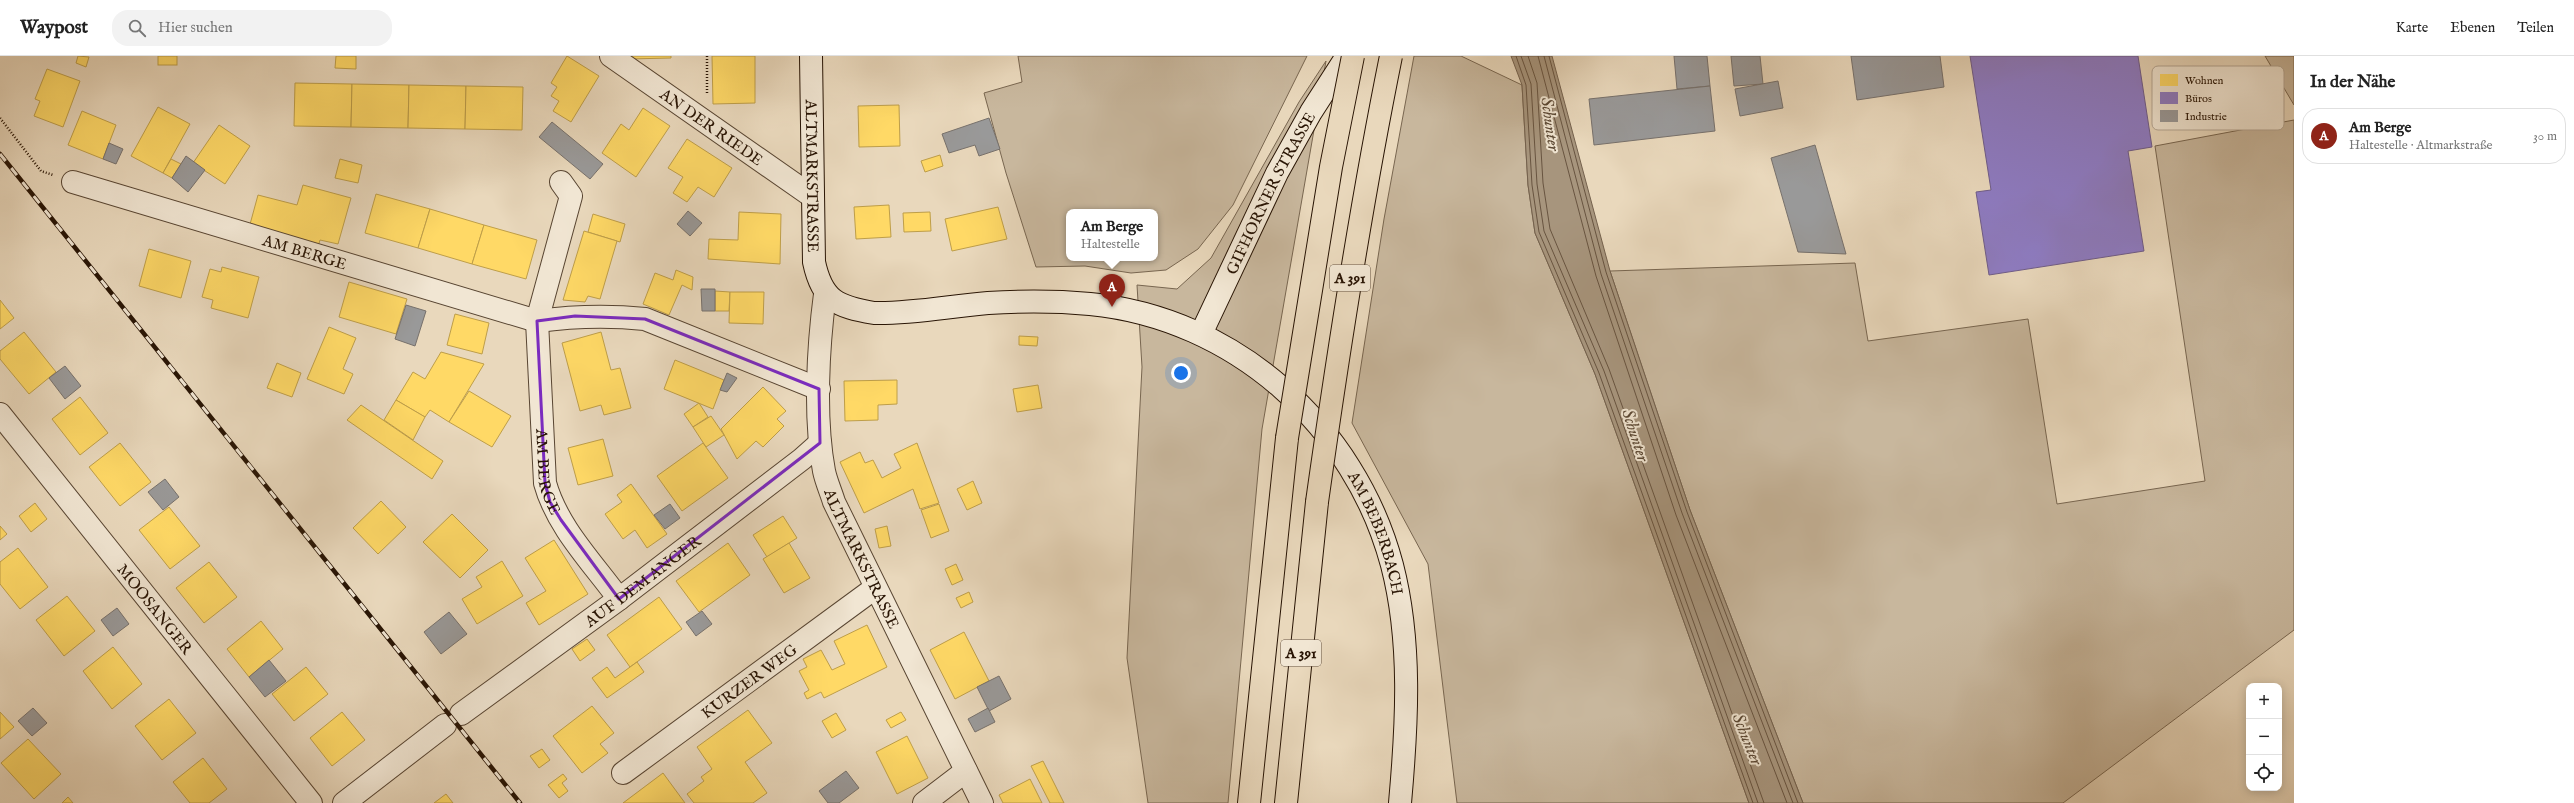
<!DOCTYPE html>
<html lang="de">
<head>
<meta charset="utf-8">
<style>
	body { margin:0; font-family:"IM FELL English",serif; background:#f2f2f2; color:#222 }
	.controls { position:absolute; right:12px; bottom:12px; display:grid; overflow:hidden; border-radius:8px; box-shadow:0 2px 10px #0003 }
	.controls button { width:36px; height:36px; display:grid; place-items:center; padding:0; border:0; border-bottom:1px solid #e0e0e0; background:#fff; color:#222; font:20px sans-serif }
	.you { position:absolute; left:1181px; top:317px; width:14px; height:14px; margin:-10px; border:3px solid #fff; border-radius:50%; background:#1a73e8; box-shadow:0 0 0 6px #1a73e833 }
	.badge { display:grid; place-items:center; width:26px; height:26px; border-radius:50%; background:#8f2418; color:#fff; font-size:13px; font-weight:700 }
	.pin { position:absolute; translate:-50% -33px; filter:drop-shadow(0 1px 2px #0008) }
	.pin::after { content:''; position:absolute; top:21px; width:14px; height:12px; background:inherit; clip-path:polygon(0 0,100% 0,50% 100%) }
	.popup { position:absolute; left:1066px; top:153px; width:92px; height:52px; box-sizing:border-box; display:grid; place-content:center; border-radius:8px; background:#fff; filter:drop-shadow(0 1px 3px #0005); font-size:13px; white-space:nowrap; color:#767676 }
	.popup b { font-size:15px; color:#222 }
	.popup::after { content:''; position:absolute; left:50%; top:100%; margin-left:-8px; border:8px solid transparent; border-top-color:#fff }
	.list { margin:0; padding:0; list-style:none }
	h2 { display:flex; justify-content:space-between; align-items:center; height:52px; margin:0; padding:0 16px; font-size:17px }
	h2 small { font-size:13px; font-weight:400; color:#767676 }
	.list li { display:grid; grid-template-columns:26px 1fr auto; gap:12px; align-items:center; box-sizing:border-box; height:56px; margin:0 8px 8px; padding:0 8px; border:1px solid #e0e0e0; border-radius:16px }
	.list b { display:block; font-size:15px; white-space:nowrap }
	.list p { margin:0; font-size:13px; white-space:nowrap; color:#767676 }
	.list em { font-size:13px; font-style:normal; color:#767676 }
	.icon { flex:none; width:22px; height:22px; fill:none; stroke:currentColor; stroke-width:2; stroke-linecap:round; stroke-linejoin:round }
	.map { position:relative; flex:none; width:2294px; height:747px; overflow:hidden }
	header { display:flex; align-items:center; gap:24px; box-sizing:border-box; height:56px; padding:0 20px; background:#fff; border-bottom:1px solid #e0e0e0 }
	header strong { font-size:19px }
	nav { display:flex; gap:22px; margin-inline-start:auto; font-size:14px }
	.search { width:280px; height:36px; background:#f2f2f2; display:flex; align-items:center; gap:10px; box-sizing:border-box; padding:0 14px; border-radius:16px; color:#767676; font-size:15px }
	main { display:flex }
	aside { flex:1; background:#fff }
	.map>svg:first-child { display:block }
	.green { fill:#c8b79d; stroke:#786650; fill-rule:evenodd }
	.water { fill:#a7957d; stroke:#74614d }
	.homes { fill:#ffd966; stroke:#be9e49 }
	.offices { fill:#8e7cc3; stroke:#6f5d8a }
	.industry { fill:#999; stroke:#77716c }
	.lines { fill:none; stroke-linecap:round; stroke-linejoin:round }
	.shore { stroke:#685440; stroke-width:1 }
	.minor-casing { stroke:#584532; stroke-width:24 }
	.secondary-casing { stroke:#281404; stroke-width:24 }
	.motorway-casing { stroke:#281404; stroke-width:24 }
	.path { stroke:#281404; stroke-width:2.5; stroke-dasharray:1 2; stroke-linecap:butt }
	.minor { stroke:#f1e6d3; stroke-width:22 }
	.secondary { stroke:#f1e6d3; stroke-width:22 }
	.motorway { stroke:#e9d8bc; stroke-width:22 }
	.rail-casing { stroke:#281404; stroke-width:4.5 }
	.rail { stroke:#f1e6d3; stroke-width:3; stroke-dasharray:9; stroke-linecap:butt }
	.motorway-bridge-casing { stroke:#281404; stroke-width:24; stroke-linecap:butt }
	.motorway-bridge { stroke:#e9d8bc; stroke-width:22 }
	.marked { fill:none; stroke:#7b2cbf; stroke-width:3; stroke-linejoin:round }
	.labels { text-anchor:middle; stroke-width:4; stroke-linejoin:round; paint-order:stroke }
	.shield { fill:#f1e6d3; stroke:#645342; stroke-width:1 }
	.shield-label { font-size:15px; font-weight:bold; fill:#281404 }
	.street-label { font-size:16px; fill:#281404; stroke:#f1e6d3 }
	.water-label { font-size:17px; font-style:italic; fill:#5b4834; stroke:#f1e6d3 }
	.key { fill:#f1e6d3; stroke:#b5a795; stroke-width:1 }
	.key-label { font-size:11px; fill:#281404 }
</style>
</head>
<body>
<header>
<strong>Waypost</strong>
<div class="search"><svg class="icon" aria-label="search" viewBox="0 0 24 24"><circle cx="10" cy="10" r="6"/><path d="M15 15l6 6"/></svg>Hier suchen</div>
<nav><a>Karte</a><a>Ebenen</a><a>Teilen</a></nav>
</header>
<main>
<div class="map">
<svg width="2294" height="747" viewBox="0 0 2294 747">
	<rect width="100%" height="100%" fill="#e9d8bc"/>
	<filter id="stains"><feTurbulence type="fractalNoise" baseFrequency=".005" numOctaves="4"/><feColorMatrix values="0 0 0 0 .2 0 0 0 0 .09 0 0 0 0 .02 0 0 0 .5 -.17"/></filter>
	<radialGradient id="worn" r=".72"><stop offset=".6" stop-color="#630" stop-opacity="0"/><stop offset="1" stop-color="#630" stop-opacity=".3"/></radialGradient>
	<g class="green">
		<path d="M1018,0H1307L1233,149L1198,193L1166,214L1131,217L1085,210L1036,211L1006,117L984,37L1022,26ZM1069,156H1155V202H1069Z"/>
		<polygon points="1414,0 1461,0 1522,29 1528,129 1535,177 1595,318 1749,747 1457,747 1428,508 1352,367 1384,163"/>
		<polygon points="2265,0 2294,0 2294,49"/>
		<polygon points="1326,5 1262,373 1228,747 1148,747 1127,602 1142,311 1137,229 1177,233 1211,202 1299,46"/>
		<polygon points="2294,64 2294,574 2063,747 1803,747 1690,454 1610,215 1855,207 1868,285 2028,263 2057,448 2205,425 2155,90"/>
	</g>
	<polygon class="water" points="1511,0 1552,0 1610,215 1690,454 1803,747 1749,747 1595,318 1535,177 1528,129 1522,29"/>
	<g class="homes">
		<polygon points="78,0 89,1 86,11 76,7"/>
		<rect x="158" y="0" width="19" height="9"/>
		<polygon points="336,0 356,0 356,13 335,12"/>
		<polygon points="567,0 599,20 571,66 553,55 559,45 551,40 557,31 551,27"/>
		<polygon points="628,0 671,0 671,2 628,3"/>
		<polygon points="712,0 755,0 755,47 713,48"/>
		<polygon points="47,13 80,25 63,71 34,60 40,45 35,43"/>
		<polygon points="295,27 352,28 351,71 294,70"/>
		<polygon points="352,28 409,29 408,72 351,71"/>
		<polygon points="409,29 466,30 465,73 408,72"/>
		<polygon points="466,30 523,31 522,74 465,73"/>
		<polygon points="899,49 900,90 859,91 858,50"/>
		<polygon points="158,51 190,68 163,117 131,100"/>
		<polygon points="643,52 670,70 636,121 602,97 621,68 629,74"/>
		<polygon points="82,55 116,69 103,103 68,89"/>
		<polygon points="219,69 250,90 225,128 193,107"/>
		<polygon points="687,83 732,112 714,141 698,131 687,146 673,137 683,121 668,112"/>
		<polygon points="940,99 943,110 925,116 921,105"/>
		<polygon points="171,103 181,108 172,122 163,117"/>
		<polygon points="340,103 362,109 358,127 335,122"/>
		<polygon points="303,129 351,142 338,188 320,184 318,191 249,172 258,139 297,149"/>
		<polygon points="376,138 430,153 418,192 365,177"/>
		<polygon points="889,149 891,181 856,183 854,151"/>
		<polygon points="998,151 1007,183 952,195 945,163"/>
		<polygon points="430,153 484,169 472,208 418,192"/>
		<polygon points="739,156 781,158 780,208 708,203 709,183 738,184"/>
		<polygon points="930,156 931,175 904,176 903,157"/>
		<polygon points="593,158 625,168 620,186 588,176"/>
		<polygon points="484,169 537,184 526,223 472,208"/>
		<polygon points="584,175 617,185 600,243 588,240 585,246 563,244"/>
		<polygon points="149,193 191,205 181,242 139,230"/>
		<polygon points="222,211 259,221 248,262 211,252 213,244 202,241 210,213 221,216"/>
		<polygon points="676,214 693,221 692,234 682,229 669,259 643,248 655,217 673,224"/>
		<polygon points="349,226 407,243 396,278 339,261"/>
		<polygon points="715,235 730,236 729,255 715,255"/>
		<polygon points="730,236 764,236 763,268 729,267"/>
		<polygon points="0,244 14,262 0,273"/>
		<polygon points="455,258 489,267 482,298 447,289"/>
		<polygon points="329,271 356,282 343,313 353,318 344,338 307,323"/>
		<polygon points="24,276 56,316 29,338 0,303 0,295"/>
		<polygon points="601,276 611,314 620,312 631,352 604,359 601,349 580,355 562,287"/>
		<polygon points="1019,280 1038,281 1037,290 1019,289"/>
		<polygon points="441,296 484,308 449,366 430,354 425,361 396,344 413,316 425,323"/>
		<polygon points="675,304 724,324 713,353 664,333"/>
		<polygon points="277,307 301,317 292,341 267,332"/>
		<polygon points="897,324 897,348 878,349 878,364 845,365 844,325"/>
		<polygon points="1038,329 1042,352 1017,356 1013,333"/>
		<polygon points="763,331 786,355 777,363 784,370 763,391 756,385 737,403 721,373"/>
		<polygon points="469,335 511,360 492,391 449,366"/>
		<polygon points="80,341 108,377 80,399 52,363"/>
		<polygon points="396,344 425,361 413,384 384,364"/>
		<polygon points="699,347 708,361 693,371 684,358"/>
		<polygon points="361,349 443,405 432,423 347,364"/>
		<polygon points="711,360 724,379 706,391 693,371"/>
		<polygon points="603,383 613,420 578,429 568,392"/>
		<polygon points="120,387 151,426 120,450 89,411"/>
		<polygon points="703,387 728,422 682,455 657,420"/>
		<polygon points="917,387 939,447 920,453 913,433 864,457 840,406 860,396 865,407 873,404 882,422 901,412 894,398"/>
		<polygon points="973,425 982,447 967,454 957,433"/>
		<polygon points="631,428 667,478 647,492 635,474 623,483 605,458 622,446 617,439"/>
		<polygon points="381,445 406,471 378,498 353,472"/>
		<polygon points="35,447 47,463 31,476 19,460"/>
		<polygon points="939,448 949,475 931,482 921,454"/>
		<polygon points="169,451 200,490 170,513 139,474"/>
		<polygon points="452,458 488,494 460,522 423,486"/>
		<polygon points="783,460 797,482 767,501 753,479"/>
		<polygon points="0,470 7,478 0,484"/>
		<polygon points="887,470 891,490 879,492 875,473"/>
		<polygon points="554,484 588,538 539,569 526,547 546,535 525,502"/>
		<polygon points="728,487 750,519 699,556 676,525"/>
		<polygon points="789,487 810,522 784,537 763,503"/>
		<polygon points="18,492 48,531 20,553 0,528 0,506"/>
		<polygon points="502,505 523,540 477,568 462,543 482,531 476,521"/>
		<polygon points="209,506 237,541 204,567 176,532"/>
		<polygon points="956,508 963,524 952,529 945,513"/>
		<polygon points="969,536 973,546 961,552 956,542"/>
		<polygon points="67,540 95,575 64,600 36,564"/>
		<polygon points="659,541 682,573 630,611 607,579"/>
		<polygon points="261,565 283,593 249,621 227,593"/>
		<polygon points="867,569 887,611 824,642 821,636 807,643 804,637 809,634 799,615 807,611 803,603 821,594 832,614 845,608 834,585"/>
		<polygon points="964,576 989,625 955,643 930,594"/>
		<polygon points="587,583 595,594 580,605 572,593"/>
		<polygon points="113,591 142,628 112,653 83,615"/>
		<polygon points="637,606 644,616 607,642 592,622 607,611 615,622"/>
		<polygon points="306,611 328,638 294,665 272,638"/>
		<polygon points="169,643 196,677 162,704 135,670"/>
		<polygon points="592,650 614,677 600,688 608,697 582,717 553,680"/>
		<polygon points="748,654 772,687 745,706 767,737 753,747 694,747 687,738 704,725 701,721 712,713 697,691"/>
		<polygon points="0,656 14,671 0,683"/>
		<polygon points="342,656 365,684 332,710 310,682"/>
		<polygon points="901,656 906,664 891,672 886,664"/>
		<polygon points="836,657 846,674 832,682 822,665"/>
		<polygon points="907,680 928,722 897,738 876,696"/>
		<polygon points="28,683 61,718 34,743 1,707"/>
		<polygon points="542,693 550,704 539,712 530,700"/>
		<polygon points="203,702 227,733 209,747 190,747 173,726"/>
		<polygon points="1043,705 1064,747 1050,747 1031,710"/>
		<polygon points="663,717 685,747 623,747"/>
		<polygon points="563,718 567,723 562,727 568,735 559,742 548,729"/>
		<polygon points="1030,723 1042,747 1003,747 999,739"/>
		<polygon points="446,738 453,747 434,747"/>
		<polygon points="68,741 73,747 62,747"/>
	</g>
	<polygon class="offices" points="1970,0 2138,0 2152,91 2128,95 2144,195 1989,219 1976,136 1991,134"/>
	<g class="industry">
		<polygon points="1674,0 1707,0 1710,30 1677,33"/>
		<polygon points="1731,0 1760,0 1763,28 1734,30"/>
		<polygon points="1851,0 1940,0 1944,31 1857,44"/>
		<polygon points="1778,25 1783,52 1740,60 1735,33"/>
		<polygon points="1710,30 1715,75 1594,89 1589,43"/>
		<polygon points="989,62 1000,93 979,100 975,89 949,97 942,78"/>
		<polygon points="552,66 603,108 590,123 539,81"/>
		<polygon points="109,87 123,93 116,108 103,103"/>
		<polygon points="1815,89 1846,198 1798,196 1771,102"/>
		<polygon points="186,100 205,114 188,136 172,122"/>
		<polygon points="688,155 702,167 690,180 677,168"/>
		<polygon points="701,233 715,233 715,255 702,255"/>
		<polygon points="406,249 426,255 415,290 395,283"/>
		<polygon points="65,310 81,330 65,343 49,322"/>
		<polygon points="727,317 737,322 727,336 720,334"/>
		<polygon points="165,423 179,441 163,454 148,436"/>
		<polygon points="670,448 680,462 665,473 654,459"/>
		<polygon points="117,552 129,568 113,580 101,564"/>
		<polygon points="702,555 712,568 696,580 686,566"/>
		<polygon points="449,556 467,578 441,598 424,576"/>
		<polygon points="269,604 286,625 265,641 249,621"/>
		<polygon points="999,620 1011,643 989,655 977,631"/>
		<polygon points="33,652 47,667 32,680 18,665"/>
		<polygon points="988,652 995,666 975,676 968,663"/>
		<polygon points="846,715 859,732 839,747 828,747 819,735"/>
	</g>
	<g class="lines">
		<g class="shore">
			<polyline points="1516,0 1526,29 1532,129 1539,176 1599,317 1753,747"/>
			<polyline points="1521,0 1531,28 1537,128 1544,175 1604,315 1758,747"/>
			<polyline points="1528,0 1537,27 1543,127 1550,173 1609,313 1764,747"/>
			<polyline points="1538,0 1596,220 1676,459 1787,747"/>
			<polyline points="1544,0 1601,218 1682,457 1793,747"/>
			<polyline points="1549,0 1606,216 1687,456 1798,747"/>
		</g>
		<g class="minor-casing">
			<g id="minor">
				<path id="s1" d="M611,0L813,141"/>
				<path id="s2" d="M73,126L537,265C574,260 608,259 645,263L819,333"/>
				<path id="s3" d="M561,126L571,140L537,265L545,427C557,471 593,507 619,543"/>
				<path id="s4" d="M825,238C818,291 814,362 824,415C826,425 831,436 834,446L982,747"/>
				<path id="s5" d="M0,358L311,747"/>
				<path id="s6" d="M461,658L619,543L802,403L820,387"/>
				<path id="s7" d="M623,717L875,532"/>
				<polyline points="344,747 445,669"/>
				<polyline points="924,747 966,715"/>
			</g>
		</g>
		<g class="secondary-casing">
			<g id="secondary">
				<path id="s8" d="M811,0L814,206C822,244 837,251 874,257C912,258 950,250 988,247C1022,245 1056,245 1090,248C1235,262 1355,370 1392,509C1412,586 1407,669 1400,747"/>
				<path id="s9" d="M1201,278L1277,117L1311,56L1347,0"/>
			</g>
		</g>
		<g class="motorway-casing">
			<g id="motorway">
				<polyline points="1249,747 1287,382"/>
				<polyline points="1286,747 1317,446"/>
			</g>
		</g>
		<g class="path">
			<polyline points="707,0 707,39"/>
			<polyline points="0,62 41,115 53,119"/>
		</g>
		<use href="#minor" class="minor"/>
		<use href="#secondary" class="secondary"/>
		<use href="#motorway" class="motorway"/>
		<g class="rail-casing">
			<polyline id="rail" points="0,98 520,747"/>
		</g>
		<use href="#rail" class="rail"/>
		<g class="motorway-bridge-casing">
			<g id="motorway-bridge">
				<polyline points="1287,382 1331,111 1353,0"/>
				<path d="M1317,446C1338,297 1361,148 1391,0"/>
			</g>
		</g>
		<use href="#motorway-bridge" class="motorway-bridge"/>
	</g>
	<path class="marked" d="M575,260L645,263L819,333L820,387L619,543L561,464L550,446L545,427L537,265Z"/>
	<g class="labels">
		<g class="shield">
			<rect x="1330" y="209" width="40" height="26" rx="3"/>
			<rect x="1281" y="584" width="40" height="26" rx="3"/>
		</g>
		<g class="shield-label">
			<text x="1350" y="227">A 391</text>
			<text x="1301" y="602">A 391</text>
		</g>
		<g class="street-label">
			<text dy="6" stroke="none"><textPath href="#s1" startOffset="123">AN DER RIEDE</textPath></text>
			<text dy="6" stroke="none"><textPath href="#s8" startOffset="120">ALTMARKSTRASSE</textPath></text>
			<text dy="6" stroke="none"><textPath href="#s9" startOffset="157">GIFHORNER STRASSE</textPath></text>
			<text dy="6" stroke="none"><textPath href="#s2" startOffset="242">AM BERGE</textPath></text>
			<text dy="6" stroke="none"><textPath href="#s3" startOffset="298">AM BERGE</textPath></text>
			<text dy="6" stroke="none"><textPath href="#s8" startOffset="898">AM BEBERBACH</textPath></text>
			<text dy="6" stroke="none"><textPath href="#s4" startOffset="273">ALTMARKSTRASSE</textPath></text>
			<text dy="6" stroke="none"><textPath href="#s6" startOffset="225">AUF DEM ANGER</textPath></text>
			<text dy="6" stroke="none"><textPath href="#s5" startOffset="249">MOOSANGER</textPath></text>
			<text dy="6" stroke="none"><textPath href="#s7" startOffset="156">KURZER WEG</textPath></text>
		</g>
		<g class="water-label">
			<text transform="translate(1551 68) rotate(82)" y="6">Schunter</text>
			<text transform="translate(1636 379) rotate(72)" y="6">Schunter</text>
			<text transform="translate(1748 683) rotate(68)" y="6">Schunter</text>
		</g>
	</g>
	<rect x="2152" y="10" width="132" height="64" rx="6" class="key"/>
	<rect x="2160" y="18" width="18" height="12" fill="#ffd966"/>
	<rect x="2160" y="36" width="18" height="12" fill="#8e7cc3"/>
	<rect x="2160" y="54" width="18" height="12" fill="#999"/>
	<g class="key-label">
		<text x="2185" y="28">Wohnen</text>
		<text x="2185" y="46">Büros</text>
		<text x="2185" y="64">Industrie</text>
	</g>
	<rect width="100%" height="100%" filter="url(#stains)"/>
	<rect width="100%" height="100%" fill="url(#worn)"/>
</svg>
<div class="controls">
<button>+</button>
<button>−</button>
<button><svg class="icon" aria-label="locate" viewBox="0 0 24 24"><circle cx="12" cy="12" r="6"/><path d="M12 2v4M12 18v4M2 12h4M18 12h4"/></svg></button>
</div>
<div class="you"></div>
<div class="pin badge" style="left:1112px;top:251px">A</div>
<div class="popup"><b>Am Berge</b>Haltestelle</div>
</div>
<aside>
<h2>In der Nähe<small></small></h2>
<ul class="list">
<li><span class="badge">A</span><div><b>Am Berge</b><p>Haltestelle · Altmarkstraße</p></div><em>30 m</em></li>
</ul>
</aside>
</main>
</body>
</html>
